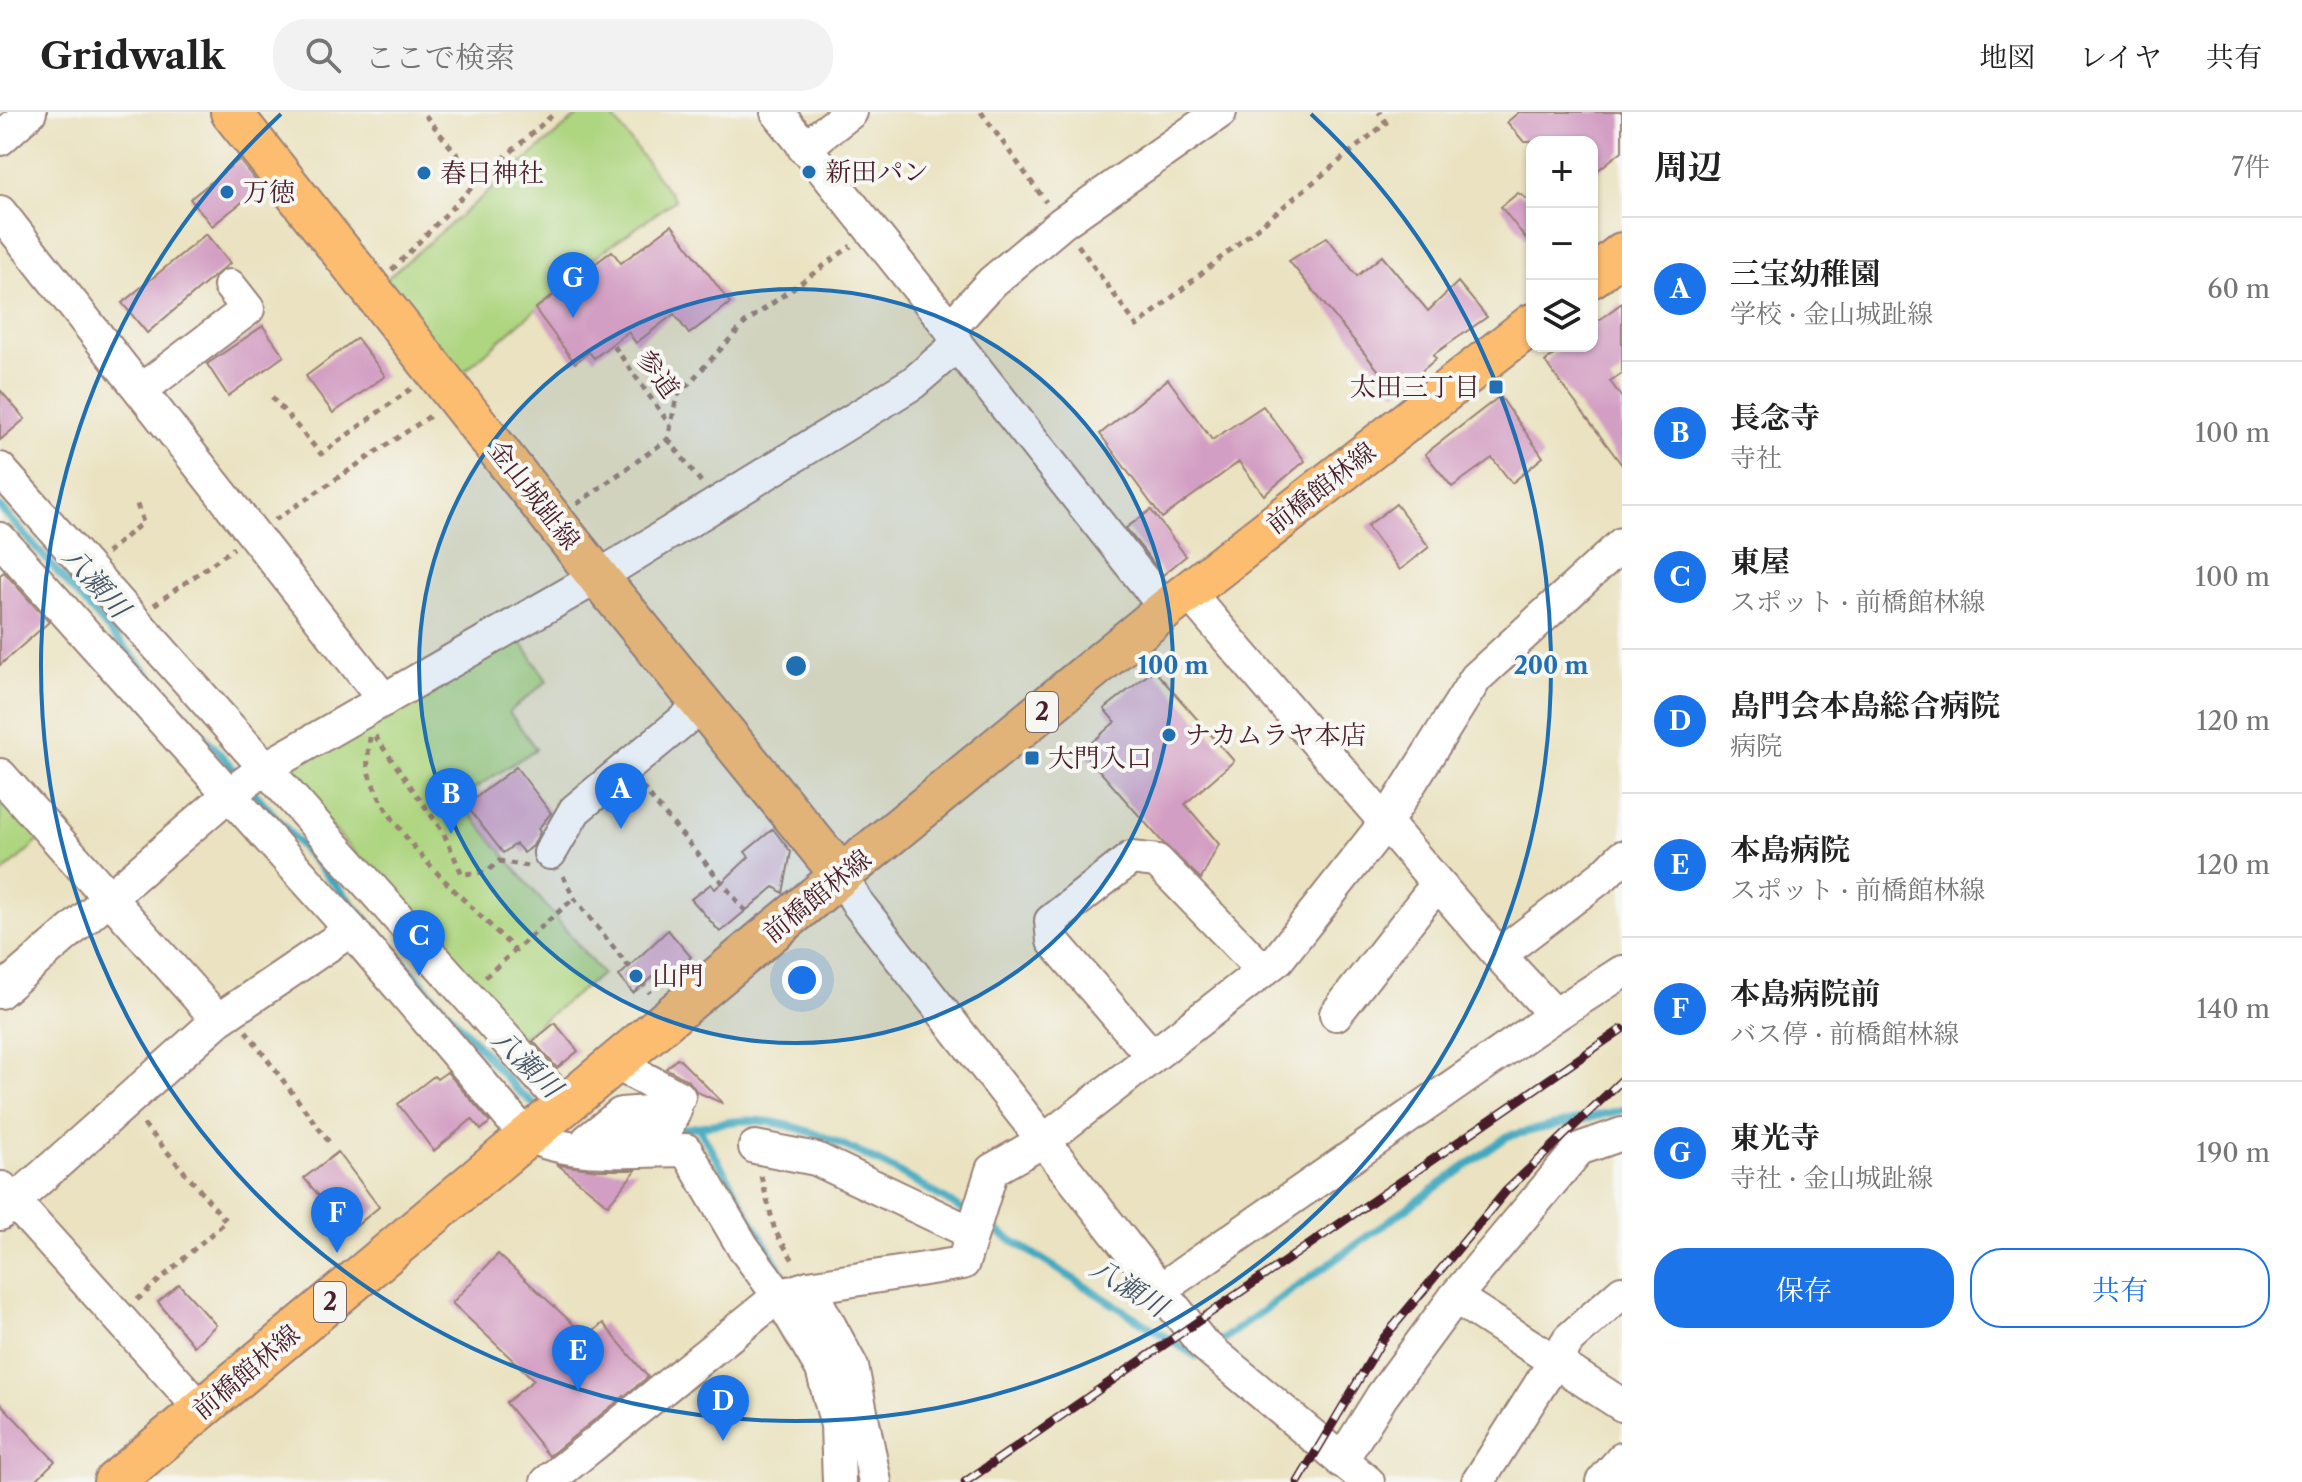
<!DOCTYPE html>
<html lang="ja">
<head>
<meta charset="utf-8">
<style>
	body { margin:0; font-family:"Libre Caslon Text","Noto Serif JP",serif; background:#f2f2f2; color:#222 }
	.controls { position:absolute; right:24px; top:24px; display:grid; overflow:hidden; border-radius:16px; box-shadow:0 2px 6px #0004 }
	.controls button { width:72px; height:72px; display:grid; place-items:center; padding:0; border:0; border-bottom:2px solid #e0e0e0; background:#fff; color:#222; font:40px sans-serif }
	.you { position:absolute; left:802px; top:868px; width:28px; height:28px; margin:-20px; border:6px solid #fff; border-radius:50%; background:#1a73e8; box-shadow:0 0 0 12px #1a73e833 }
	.badge { display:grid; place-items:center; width:52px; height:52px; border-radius:50%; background:#1a73e8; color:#fff; font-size:26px; font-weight:700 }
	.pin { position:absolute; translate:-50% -66px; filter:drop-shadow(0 2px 4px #0008) }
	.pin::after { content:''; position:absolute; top:42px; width:28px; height:24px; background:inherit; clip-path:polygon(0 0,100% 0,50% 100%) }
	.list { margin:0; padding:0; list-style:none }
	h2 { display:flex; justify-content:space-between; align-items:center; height:104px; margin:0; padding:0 32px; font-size:34px }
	h2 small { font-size:26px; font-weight:400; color:#767676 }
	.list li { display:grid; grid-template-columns:52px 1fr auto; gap:24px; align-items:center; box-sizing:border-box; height:144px; padding:0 32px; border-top:2px solid #e0e0e0 }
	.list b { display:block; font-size:30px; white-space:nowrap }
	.list p { margin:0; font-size:26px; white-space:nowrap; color:#767676 }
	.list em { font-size:26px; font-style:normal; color:#767676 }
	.actions { display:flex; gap:16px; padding:24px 32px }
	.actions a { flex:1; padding:18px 0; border:2px solid #1a73e8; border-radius:32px; text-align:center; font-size:28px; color:#1a73e8 }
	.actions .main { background:#1a73e8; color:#fff }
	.icon { flex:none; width:44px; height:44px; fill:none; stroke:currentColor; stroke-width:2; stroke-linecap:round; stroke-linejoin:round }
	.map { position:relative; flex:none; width:1622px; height:1370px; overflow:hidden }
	header { display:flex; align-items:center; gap:48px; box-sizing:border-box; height:112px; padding:0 40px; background:#fff; border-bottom:2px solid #e0e0e0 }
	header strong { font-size:38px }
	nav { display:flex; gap:44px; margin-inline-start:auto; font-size:28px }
	.search { width:560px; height:72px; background:#f2f2f2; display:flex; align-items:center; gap:20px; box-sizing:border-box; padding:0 28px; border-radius:32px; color:#767676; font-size:30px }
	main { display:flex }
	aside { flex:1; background:#fff }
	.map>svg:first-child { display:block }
	.green { fill:#aed580; stroke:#7c7a56; stroke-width:2 }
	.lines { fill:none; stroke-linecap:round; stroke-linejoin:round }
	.stream { stroke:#3fa8bf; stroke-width:8 }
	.building { fill:#d39ec3 }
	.minor-casing { stroke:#9a8076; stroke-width:36 }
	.major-casing { stroke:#9a8076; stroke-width:44 }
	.path { stroke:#9a8076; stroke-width:5; stroke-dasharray:6 6; stroke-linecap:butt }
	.minor { stroke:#fff; stroke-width:32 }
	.major { stroke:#fcbd6f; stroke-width:40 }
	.rail-casing { stroke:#4a1f2b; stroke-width:9 }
	.rail { stroke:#f6f6f2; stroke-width:6; stroke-dasharray:18; stroke-linecap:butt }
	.ring { fill:none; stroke:#1f6fb2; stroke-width:4 }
	.poi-dot { fill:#1f6fb2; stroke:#f6f6f2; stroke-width:3 }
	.labels { text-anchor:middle; stroke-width:8; stroke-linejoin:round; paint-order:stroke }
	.shield { fill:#f6f6f2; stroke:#7e6067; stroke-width:2 }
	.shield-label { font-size:24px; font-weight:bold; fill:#4a1f2b }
	.poi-label { font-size:26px; fill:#4a1f2b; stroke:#f6f6f2; text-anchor:start }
	.street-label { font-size:26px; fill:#4a1f2b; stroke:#f6f6f2 }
	.water-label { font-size:28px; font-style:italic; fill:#465666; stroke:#f6f6f2 }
	.centre { fill:#1f6fb2; stroke:#f6f6f2; stroke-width:4 }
	.ring-label { font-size:24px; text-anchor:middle; font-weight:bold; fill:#1f6fb2; stroke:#f6f6f2; stroke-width:8; stroke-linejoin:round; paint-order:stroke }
</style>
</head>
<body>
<header>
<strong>Gridwalk</strong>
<div class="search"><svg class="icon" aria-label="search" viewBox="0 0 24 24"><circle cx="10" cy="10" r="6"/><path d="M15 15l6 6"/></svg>ここで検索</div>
<nav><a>地図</a><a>レイヤ</a><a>共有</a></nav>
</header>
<main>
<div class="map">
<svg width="1622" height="1370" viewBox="0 0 1622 1370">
	<rect width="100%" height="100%" fill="#f6f6f2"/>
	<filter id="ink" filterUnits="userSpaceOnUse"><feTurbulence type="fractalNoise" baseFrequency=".0125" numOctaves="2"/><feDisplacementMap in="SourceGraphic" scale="16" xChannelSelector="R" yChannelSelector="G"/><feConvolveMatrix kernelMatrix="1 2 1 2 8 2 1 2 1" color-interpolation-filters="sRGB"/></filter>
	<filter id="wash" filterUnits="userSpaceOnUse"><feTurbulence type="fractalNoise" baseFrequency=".006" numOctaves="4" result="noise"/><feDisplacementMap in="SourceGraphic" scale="32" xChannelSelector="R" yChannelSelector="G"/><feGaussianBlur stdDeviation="1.8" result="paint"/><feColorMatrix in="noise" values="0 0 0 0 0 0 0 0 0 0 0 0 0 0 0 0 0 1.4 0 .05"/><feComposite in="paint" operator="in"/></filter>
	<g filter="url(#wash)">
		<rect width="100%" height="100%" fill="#eae2c0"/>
		<g class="green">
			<polygon points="582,0 609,0 675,88 601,141 447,274 372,179"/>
			<polygon points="520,528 547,569 509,600 536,637 458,687 602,862 520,926 279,656"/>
			<polygon points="0,663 50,719 0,763"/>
		</g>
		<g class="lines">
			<g class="stream">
				<polyline points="0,395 240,665"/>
				<polyline points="249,675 516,977 540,997"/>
				<polyline points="699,1016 784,1165"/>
				<path d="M676,1018C703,1015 735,1006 762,1009C823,1014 917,1069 969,1102"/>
				<polyline points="984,1111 1196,1244"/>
				<polyline points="1215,1233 1508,1024 1622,998"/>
				<polyline points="853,1345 857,1370"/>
			</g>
		</g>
		<g id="blocks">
			<g class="building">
				<polygon points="1519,0 1622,0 1622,39 1592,63 1592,30 1524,30 1507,10"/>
				<polygon points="239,48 261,75 212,114 190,87"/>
				<polygon points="1518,81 1532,90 1532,134 1501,95"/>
				<polygon points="672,113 730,191 689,222 674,202 636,231 628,220 594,246 589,240 575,251 535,197 612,139 621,151"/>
				<polygon points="206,122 230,151 147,221 122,191"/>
				<polygon points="1327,125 1357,164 1382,144 1428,199 1458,170 1487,205 1433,243 1436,247 1396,280 1289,149"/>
				<polygon points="1622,191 1622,261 1610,269 1622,286 1622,353 1545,250 1564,234 1592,234 1592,213"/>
				<polygon points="263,214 284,244 228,284 207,252"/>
				<polygon points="357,226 385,264 333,301 306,264"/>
				<polygon points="1168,267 1212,328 1263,294 1305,349 1264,383 1239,350 1162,406 1100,322"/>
				<polygon points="0,278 25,307 0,328"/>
				<polygon points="1500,284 1543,345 1512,371 1492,346 1452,375 1425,342"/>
				<polygon points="1396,392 1429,435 1400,458 1367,414"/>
				<polygon points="1151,398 1186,444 1163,463 1126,416"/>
				<polygon points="4,460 49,510 0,553 0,463"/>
				<polygon points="1154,558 1234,649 1185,692 1219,732 1201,767 1165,733 1082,639 1115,610 1104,597"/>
				<polygon points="516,655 551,701 538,717 540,720 533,734 524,741 516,732 503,741 466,693"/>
				<polygon points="773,717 791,740 783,781 774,775 720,820 691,787 711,772 715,777 749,745 745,740"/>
				<polygon points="668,818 691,845 665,868 659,860 633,881 619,864"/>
				<polygon points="555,911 578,939 557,956 533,929"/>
				<polygon points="678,946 722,990 722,991 697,980 689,969 666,956"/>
				<polygon points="447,960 490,1010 481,1018 472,1007 434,1039 398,992 434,964 437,967"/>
				<polygon points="338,1040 379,1095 349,1120 304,1066"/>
				<polygon points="558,1053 599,1058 636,1058 608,1093"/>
				<polygon points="498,1142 587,1225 603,1211 648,1265 549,1344 506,1291 534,1268 452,1191"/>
				<polygon points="179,1172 216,1213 194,1234 158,1190"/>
				<polygon points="0,1291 55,1349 34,1370 0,1370"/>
			</g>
		</g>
	</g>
	<g filter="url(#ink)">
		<use href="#blocks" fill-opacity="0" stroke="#9a8076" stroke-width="2"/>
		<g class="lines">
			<g class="minor-casing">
				<g id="minor">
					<polyline points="777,0 950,216 957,233 1166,497"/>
					<polyline points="0,27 30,0"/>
					<polyline points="804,36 851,0"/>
					<polyline points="0,100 384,588"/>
					<polyline points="950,216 992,170 1062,111 1220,0"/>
					<polyline points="141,278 248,197 230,174"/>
					<polyline points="0,357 566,995"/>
					<path d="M0,427L351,818L521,1018C558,1047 640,1038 686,1038L743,1135L779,1184L822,1257L837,1313L839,1370"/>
					<polyline points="1188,480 1499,843 1555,903"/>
					<polyline points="0,663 218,908"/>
					<polyline points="550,741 575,698 702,593"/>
					<polyline points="841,763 858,792 1202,1231 1368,1370"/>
					<polyline points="1499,843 1604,763 1622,745"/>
					<polyline points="0,880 227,684 265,656 601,463 913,271 957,233"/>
					<polyline points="1336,902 1427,785 1442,776"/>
					<polyline points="1152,944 1053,829 1051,809 1131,746 1157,749 1253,848 1261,860"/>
					<polyline points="617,952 679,985"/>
					<polygon points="675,998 659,1032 588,1028 621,1002"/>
					<polyline points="755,1035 816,1047 972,1121"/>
					<polyline points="2,1076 201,1297"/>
					<polyline points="0,1102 218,908 351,818"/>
					<polyline points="809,1175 852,1255 875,1370"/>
					<polyline points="1161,1177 1555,903 1622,860"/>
					<polyline points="1455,1185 1622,1293"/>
					<polyline points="1341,1349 1382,1284 1455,1185 1579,1037 1622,1022"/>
					<polyline points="547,1370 779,1184 809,1175 963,1151 992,1058 1045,1028 1278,847 1386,710 1476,566 1622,432"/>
					<polyline points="1478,1370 1569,1227 1622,1180"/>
					<polyline points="1602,1370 1622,1347"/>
				</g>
			</g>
			<g class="major-casing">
				<g id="major">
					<polyline points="231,0 598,465 841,763"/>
					<polyline points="1592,165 1622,141"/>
					<polyline points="114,1370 767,824 1166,497 1532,212"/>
				</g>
			</g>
			<g class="path">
				<polyline points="981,0 1046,90"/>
				<polyline points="425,3 478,69"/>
				<polyline points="1078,133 1137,214 1386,11 1379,0"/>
				<polyline points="392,158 478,69 556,0"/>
				<polyline points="614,234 670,313"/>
				<polyline points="272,285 321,342 412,276"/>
				<polyline points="668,327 702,371"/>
				<polyline points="577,392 668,327 677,284 745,211 851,134"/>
				<polyline points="275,408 433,302"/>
				<polyline points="107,441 143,410 135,387"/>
				<polyline points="154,493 234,436"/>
				<polyline points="375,624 443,720 462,762 486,760 499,749 527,754"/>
				<path d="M370,625C369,636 366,652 369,662C393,728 467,789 515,838"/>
				<polyline points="642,675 748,802"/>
				<polyline points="563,764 574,786 650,881"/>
				<polyline points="485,865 574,786"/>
				<polyline points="246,919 332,1034"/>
				<polyline points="761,1064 775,1119 794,1150"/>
				<polyline points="137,1188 226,1109 141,1009"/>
			</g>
			<use href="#minor" class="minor"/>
			<use href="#major" class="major"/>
			<g class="rail-casing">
				<g id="rail">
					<polyline points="965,1370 1622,917"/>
					<polyline points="1298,1370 1383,1227 1506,1079 1622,968"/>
				</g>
			</g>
			<use href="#rail" class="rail"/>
		</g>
	</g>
	<circle cx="796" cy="554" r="377" fill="#1f6fb2" fill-opacity=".12"/>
	<g class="ring">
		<circle cx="796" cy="554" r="377"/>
		<path d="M1311 2A755 755 0 1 1 281 2"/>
	</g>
	<g class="poi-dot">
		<circle cx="809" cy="60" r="8"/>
		<circle cx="424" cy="61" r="8"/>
		<circle cx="227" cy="80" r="8"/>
		<rect x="1488" y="267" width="16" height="16" rx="4"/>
		<circle cx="1169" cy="623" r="8"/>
		<rect x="1024" y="638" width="16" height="16" rx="4"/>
		<circle cx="636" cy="864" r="8"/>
	</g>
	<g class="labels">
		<g class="shield">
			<rect x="1026" y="580" width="32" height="40" rx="6"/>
			<rect x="314" y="1170" width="32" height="40" rx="6"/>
		</g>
		<g class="shield-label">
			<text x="1042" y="608">2</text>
			<text x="330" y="1198">2</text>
		</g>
		<g class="poi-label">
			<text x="825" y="69">新田パン</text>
			<text x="440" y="70">春日神社</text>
			<text x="243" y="89">万徳</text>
			<text x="1480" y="284" text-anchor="end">太田三丁目</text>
			<text x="1185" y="632">ナカムラヤ本店</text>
			<text x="1048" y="655">大門入口</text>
			<text x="652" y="873">山門</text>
		</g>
		<g class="street-label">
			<text transform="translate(658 262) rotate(54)" y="9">参道</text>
			<text transform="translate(1321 376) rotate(-38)" y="9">前橋館林線</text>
			<text transform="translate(534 383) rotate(52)" y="9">金山城趾線</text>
			<text transform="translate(817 784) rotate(-39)" y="9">前橋館林線</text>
			<text transform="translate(246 1260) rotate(-40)" y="9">前橋館林線</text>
		</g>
		<g class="water-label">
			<text transform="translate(96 470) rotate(48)" y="10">八瀬川</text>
			<text transform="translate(527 951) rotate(44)" y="10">八瀬川</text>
			<text transform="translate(1129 1175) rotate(32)" y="10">八瀬川</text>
		</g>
	</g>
	<circle cx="796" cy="554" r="12" class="centre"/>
	<g class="ring-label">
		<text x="1173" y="562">100 m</text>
		<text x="1551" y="562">200 m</text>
	</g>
</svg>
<div class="controls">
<button>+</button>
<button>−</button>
<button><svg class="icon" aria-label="layers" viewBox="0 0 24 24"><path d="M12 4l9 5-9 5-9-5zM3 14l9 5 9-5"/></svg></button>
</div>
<div class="you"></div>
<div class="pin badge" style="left:621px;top:717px">A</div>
<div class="pin badge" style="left:451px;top:722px">B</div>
<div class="pin badge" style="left:419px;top:864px">C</div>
<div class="pin badge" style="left:723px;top:1329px">D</div>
<div class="pin badge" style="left:578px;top:1279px">E</div>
<div class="pin badge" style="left:337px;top:1141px">F</div>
<div class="pin badge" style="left:573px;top:206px">G</div>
</div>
<aside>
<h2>周辺<small>7件</small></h2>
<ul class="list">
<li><span class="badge">A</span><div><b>三宝幼稚園</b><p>学校 · 金山城趾線</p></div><em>60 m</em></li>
<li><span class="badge">B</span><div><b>長念寺</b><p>寺社</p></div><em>100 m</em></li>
<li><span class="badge">C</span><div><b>東屋</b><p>スポット · 前橋館林線</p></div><em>100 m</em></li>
<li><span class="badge">D</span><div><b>島門会本島総合病院</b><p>病院</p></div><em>120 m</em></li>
<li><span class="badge">E</span><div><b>本島病院</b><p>スポット · 前橋館林線</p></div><em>120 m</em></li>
<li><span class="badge">F</span><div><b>本島病院前</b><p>バス停 · 前橋館林線</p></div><em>140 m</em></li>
<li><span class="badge">G</span><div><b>東光寺</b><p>寺社 · 金山城趾線</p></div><em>190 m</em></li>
</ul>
<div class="actions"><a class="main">保存</a><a>共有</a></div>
</aside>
</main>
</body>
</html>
